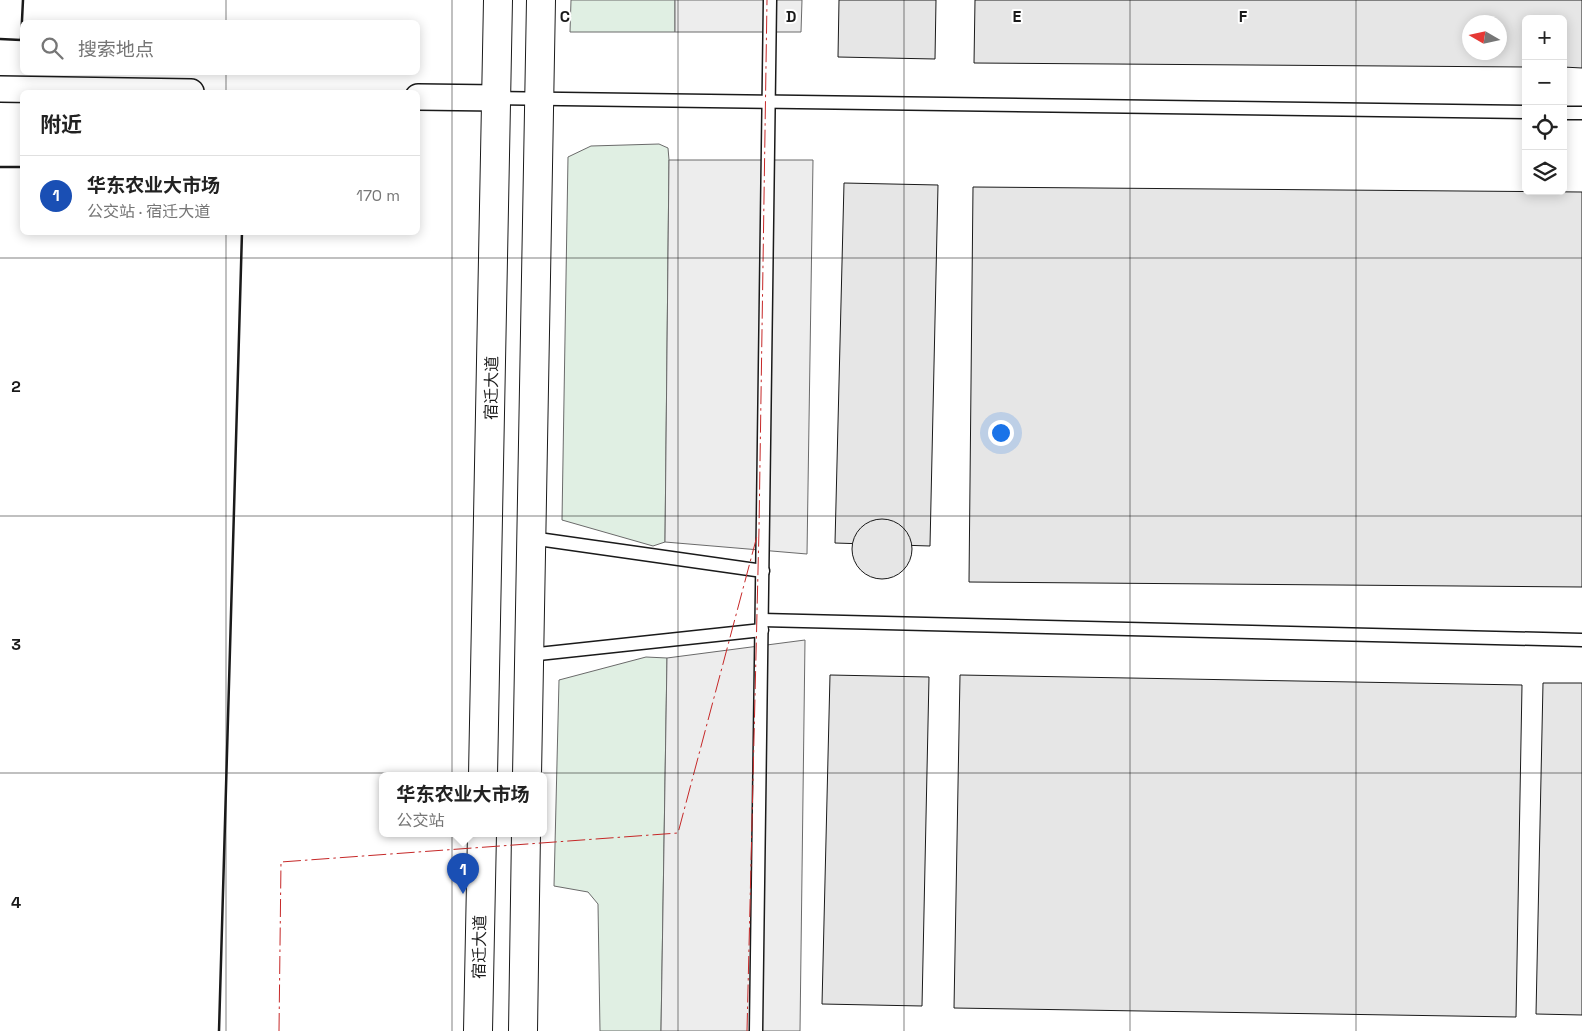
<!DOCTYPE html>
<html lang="zh">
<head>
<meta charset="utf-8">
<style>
	body { margin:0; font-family:"Space Grotesk","Noto Sans SC",sans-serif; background:#f6f6f6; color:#222 }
	.controls { position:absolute; right:15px; top:15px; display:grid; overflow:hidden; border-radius:8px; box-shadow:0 2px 12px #0003 }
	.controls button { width:45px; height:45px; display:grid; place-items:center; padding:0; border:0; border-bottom:1px solid #e0e0e0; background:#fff; color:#222; font:25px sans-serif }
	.compass { position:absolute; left:1462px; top:15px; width:45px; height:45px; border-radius:50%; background:#fff; box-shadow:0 2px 12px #0003; rotate:279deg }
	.you { position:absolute; left:1000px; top:432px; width:18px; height:18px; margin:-12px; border:4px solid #fff; border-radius:50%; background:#1a73e8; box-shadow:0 0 0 8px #1a73e833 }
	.badge { display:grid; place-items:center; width:32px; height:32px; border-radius:50%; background:#ea580c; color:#fff; font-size:16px; font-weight:700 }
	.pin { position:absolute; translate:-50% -41px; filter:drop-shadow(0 1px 2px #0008) }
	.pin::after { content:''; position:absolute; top:26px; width:18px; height:15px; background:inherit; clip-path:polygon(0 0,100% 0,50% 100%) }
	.popup { position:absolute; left:379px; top:772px; width:168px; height:65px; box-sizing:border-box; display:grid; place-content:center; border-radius:8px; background:#fff; filter:drop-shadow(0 1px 4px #0005); font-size:16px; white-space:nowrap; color:#767676 }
	.popup b { font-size:19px; color:#222 }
	.popup::after { content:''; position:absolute; left:50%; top:100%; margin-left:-10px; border:10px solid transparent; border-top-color:#fff }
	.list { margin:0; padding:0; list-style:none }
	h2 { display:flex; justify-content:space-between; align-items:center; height:65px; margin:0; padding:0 20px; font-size:21px }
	h2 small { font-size:16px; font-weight:400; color:#767676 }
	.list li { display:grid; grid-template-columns:32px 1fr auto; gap:15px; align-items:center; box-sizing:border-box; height:80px; padding:0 20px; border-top:1px solid #e0e0e0 }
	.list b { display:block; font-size:19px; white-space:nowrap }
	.list p { margin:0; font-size:16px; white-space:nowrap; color:#767676 }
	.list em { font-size:16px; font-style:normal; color:#767676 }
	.icon { flex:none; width:28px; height:28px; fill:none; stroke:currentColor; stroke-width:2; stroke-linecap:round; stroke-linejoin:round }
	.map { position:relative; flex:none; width:1582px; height:1031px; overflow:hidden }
	.search { position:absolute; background:#fff; box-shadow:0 2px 12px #0003; left:20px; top:20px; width:400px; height:55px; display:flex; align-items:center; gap:12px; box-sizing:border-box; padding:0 18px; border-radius:8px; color:#767676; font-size:19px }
	.panel { position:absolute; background:#fff; box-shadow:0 2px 12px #0003; left:20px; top:90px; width:400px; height:145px; border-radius:8px }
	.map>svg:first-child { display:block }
	.green { fill:#e0efe3; stroke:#6a6a6a }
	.parking { fill:#ededed; stroke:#6a6a6a }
	.building { fill:#e6e6e6; stroke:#1a1a1a; fill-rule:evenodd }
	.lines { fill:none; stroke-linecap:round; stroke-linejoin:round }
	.lane-casing { stroke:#1a1a1a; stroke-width:15 }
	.street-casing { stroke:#1a1a1a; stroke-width:28 }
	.primary-casing { stroke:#1a1a1a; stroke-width:30 }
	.lane { stroke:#fff; stroke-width:12 }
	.street { stroke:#fff; stroke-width:25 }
	.primary { stroke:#fff; stroke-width:28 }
	.wall { stroke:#1a1a1a; stroke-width:2.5 }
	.power { stroke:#c62828; stroke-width:1; stroke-dasharray:18 4 2.5 4; stroke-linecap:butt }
	.grid { fill:none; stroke:#1a1a1a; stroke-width:1; stroke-opacity:0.55 }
	.labels { text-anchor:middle; stroke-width:4; stroke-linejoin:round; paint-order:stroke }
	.street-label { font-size:16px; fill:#1a1a1a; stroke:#fff }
	.grid-label { font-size:16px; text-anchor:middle; font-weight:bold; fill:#1a1a1a; stroke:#fff; stroke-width:4; stroke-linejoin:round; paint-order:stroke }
</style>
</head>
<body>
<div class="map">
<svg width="1582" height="1031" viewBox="0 0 1582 1031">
	<rect width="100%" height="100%" fill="#fff"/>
	<g class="green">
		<polygon points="571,0 675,0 675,32 570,32"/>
		<polygon points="659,144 668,148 669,160 665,542 653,546 562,520 568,157 591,146"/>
		<polygon points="646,657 667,658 661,1031 600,1031 598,904 588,892 554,886 559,680"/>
	</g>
	<g class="parking">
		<polygon points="675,0 802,0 801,32 675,32"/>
		<polygon points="669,160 813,160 807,554 665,542"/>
		<polygon points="805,640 800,1031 661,1031 667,658"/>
	</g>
	<g class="building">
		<polygon points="839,0 936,0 935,59 838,57"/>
		<path d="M975,0H1582V68L1563,67V19H1526V67L974,63ZM1470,22H1500V52H1470Z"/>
		<polygon points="844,183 938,185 930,546 835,543"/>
		<polygon points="973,187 1582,192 1582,587 969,582"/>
		<circle cx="882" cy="549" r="30"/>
		<polygon points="830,675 929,677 922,1006 822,1004"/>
		<polygon points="960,675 1522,685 1516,1017 954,1008"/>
		<polygon points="1543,683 1582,683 1582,1015 1536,1014"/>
	</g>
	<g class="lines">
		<g class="lane-casing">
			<g id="lane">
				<polyline points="497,98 1526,112"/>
				<polyline points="1563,113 1582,113"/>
				<polyline points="531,538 763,571"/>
				<polyline points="762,620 1582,640"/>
				<polyline points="529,655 762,630"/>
				<polyline points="756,1031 770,0"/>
			</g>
		</g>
		<g class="street-casing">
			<g id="street">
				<polyline points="0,89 191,92"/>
				<polyline points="418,97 497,98"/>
			</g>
		</g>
		<g class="primary-casing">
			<g id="primary">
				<polyline points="483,775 498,0"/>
				<polyline points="527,775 541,0"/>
				<polyline points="478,1031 482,833"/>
				<polyline points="523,1031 526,833"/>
			</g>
		</g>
		<use href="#lane" class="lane"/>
		<use href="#street" class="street"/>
		<use href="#primary" class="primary"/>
		<g class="wall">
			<polyline points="0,39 21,40 23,0"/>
			<polyline points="0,167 22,167"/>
			<polyline points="219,1031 242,232"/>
		</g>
		<g class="power">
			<polyline points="279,1031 281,862 678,833 757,536"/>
			<polyline points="747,1031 759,529 767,0"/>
		</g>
	</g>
	<path class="grid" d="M226,0V22M452,0V1031M678,0V1031M904,0V1031M1130,0V1031M1356,0V1031M226,72V92M226,232V1031M0,258H1582M0,516H1582M0,773H1582"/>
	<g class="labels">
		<g class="street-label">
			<text transform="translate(491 388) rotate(-89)" y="6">宿迁大道</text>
			<text transform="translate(479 947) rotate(-89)" y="6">宿迁大道</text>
		</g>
	</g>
	<g class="grid-label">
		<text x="565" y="22">C</text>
		<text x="791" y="22">D</text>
		<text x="1017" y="22">E</text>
		<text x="1243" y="22">F</text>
		<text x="16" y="392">2</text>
		<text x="16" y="650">3</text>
		<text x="16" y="908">4</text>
	</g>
</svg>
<div class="controls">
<button>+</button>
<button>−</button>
<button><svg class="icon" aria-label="locate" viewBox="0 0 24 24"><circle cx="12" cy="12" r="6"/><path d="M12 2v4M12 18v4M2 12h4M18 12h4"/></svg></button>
<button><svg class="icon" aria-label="layers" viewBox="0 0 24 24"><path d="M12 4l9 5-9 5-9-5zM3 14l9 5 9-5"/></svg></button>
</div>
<svg class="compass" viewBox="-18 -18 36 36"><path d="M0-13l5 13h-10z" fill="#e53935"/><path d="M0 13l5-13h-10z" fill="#767676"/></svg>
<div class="you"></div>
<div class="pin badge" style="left:463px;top:894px;background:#1a4fb4">1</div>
<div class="popup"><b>华东农业大市场</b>公交站</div>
<div class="search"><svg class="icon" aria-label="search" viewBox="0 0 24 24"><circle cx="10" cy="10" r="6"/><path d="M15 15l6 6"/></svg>搜索地点</div>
<section class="panel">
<h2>附近<small></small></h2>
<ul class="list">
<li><span class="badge" style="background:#1a4fb4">1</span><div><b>华东农业大市场</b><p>公交站 · 宿迁大道</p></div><em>170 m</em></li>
</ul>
</section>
</div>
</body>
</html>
